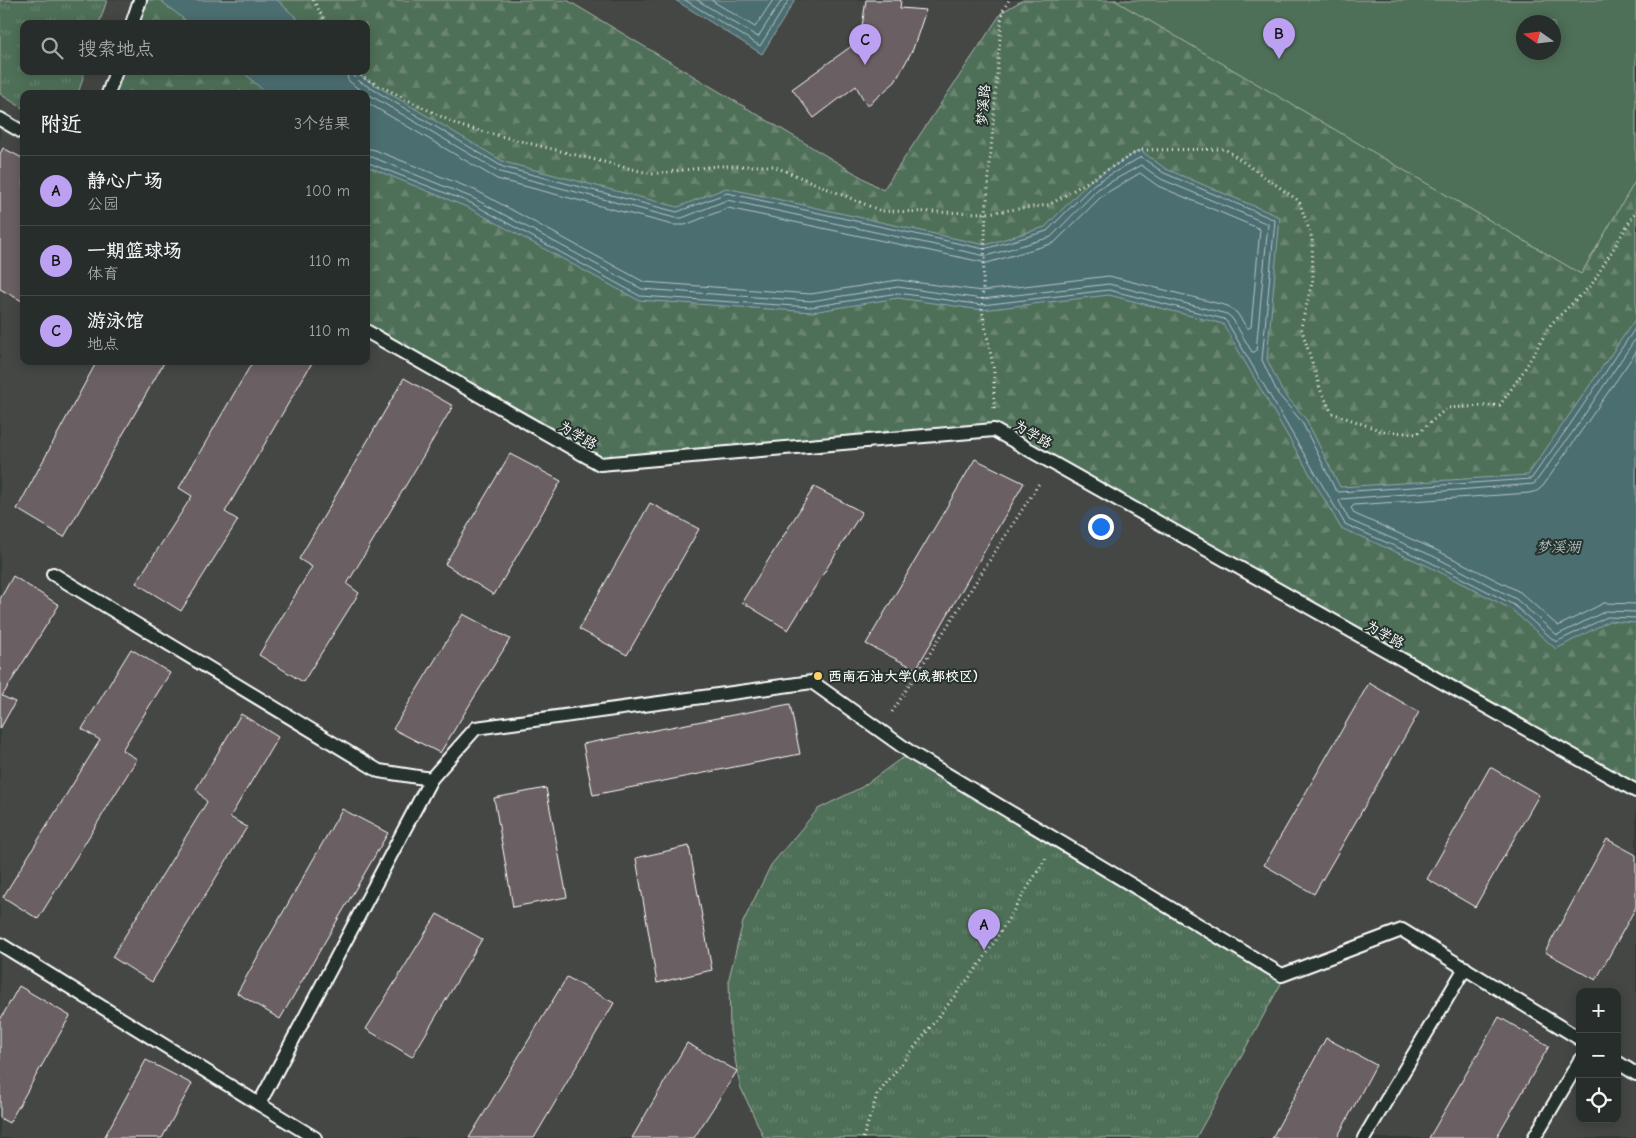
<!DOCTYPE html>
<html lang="zh">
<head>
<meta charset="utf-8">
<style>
	body { margin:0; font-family:"Comic Neue","LXGW WenKai TC",sans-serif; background:#2f3532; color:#f1f3f6 }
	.controls { position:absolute; right:15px; bottom:15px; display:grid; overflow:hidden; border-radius:10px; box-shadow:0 2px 12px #0003 }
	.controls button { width:45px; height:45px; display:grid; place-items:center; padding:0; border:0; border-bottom:1px solid #434947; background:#272d2a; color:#f1f3f6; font:25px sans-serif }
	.compass { position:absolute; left:1516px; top:15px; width:45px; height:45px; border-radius:50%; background:#272d2a; box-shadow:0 2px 12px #0003; rotate:284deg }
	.you { position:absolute; left:1100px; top:526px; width:18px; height:18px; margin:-12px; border:4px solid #fff; border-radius:50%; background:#1a73e8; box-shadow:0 0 0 8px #1a73e833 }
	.badge { display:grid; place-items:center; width:32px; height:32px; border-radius:50%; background:#bca0f2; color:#111; font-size:16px; font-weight:700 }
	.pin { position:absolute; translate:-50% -41px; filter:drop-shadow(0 1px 2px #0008) }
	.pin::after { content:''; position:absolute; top:26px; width:18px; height:15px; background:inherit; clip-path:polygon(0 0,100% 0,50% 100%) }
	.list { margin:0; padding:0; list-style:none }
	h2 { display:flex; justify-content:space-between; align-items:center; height:65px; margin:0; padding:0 20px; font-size:21px }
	h2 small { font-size:16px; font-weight:400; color:#a4a8a8 }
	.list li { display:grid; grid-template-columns:32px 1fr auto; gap:15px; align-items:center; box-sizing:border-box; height:70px; padding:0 20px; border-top:1px solid #434947 }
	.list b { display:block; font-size:19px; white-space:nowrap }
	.list p { margin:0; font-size:16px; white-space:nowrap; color:#a4a8a8 }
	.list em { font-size:16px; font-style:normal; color:#a4a8a8 }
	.icon { flex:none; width:28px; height:28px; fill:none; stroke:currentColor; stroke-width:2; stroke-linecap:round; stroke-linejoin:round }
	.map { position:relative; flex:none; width:1636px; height:1138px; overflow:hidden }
	.search { position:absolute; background:#272d2a; box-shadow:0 2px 12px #0003; left:20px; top:20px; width:350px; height:55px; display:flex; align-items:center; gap:12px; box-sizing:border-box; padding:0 18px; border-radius:10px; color:#a4a8a8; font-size:19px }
	.panel { position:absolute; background:#272d2a; box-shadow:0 2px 12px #0003; left:20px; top:90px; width:350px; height:275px; border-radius:10px }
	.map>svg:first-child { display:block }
	.built { fill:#444645; fill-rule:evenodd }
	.grass { fill:url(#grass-tufts); stroke:#a8b7ac }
	.forest { fill:url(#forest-firs); stroke:#a8b7ac }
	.pitch { fill:#506f58; stroke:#a8b7ac; fill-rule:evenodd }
	.water { fill:#4b6e71; stroke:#93a8aa }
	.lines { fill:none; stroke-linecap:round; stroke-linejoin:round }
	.shore { stroke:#b7c5c6; stroke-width:1 }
	.building { fill:#6a5e62; stroke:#fff }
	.lane-casing { stroke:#fff; stroke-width:16 }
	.path { stroke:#fff; stroke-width:3; stroke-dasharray:1 4; stroke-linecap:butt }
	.lane { stroke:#26332d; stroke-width:12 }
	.poi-dot { fill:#ffd166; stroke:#26332d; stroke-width:2 }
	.labels { text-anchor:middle; stroke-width:4; stroke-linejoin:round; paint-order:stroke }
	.street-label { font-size:14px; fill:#fff; stroke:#26332d }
	.poi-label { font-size:14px; font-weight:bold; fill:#fff; stroke:#26332d; text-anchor:start }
	.water-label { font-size:15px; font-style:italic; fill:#aebebf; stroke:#26332d }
</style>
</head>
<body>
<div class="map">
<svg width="1636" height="1138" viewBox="0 0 1636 1138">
	<defs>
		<pattern id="grass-tufts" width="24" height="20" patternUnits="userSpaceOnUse" patternTransform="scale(1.25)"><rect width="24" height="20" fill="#506f58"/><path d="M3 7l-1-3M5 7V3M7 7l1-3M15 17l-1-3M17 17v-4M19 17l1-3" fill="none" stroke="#6a8571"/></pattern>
		<pattern id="forest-firs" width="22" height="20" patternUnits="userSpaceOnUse" patternTransform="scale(1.25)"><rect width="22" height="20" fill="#506f58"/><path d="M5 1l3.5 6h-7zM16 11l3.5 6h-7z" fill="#6a8571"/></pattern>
	</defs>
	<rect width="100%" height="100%" fill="#343c38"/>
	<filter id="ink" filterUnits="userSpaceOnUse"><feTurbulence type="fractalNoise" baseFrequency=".02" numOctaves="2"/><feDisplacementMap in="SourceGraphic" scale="10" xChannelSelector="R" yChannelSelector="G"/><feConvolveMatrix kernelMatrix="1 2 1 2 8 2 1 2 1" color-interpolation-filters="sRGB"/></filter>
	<g filter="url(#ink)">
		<path class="built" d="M0,0H1636V1138H0ZM1524,22H1554V52H1524ZM24,24H366V71H24ZM24,94H366V361H24ZM1580,992H1617V1119H1580Z"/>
		<g class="grass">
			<polygon points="0,0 107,0 99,24 24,24 24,71 85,71 78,94 24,94 24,109 0,94"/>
			<polygon points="908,756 1283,980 1196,1138 764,1138 740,1086 730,1031 729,978 743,922 771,865 818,809 862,787 899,760"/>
		</g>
		<polygon class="forest" points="142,0 567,0 883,190 1002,12 1023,0 1114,0 1636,179 1636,783 1630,785 992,425 599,461 366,326 366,94 110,94 118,71 366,71 366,24 134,24"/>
		<path class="pitch" d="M1114,0H1636V180L1581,274ZM1554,22V52H1524V22Z"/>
		<g class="water">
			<polygon points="160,0 277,0 303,24 190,24"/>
			<polygon points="675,0 795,0 762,54"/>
			<polygon points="242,71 355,71 362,77 504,162 678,207 726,188 985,245 1045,227 1091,180 1140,150 1166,169 1280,217 1267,359 1282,391 1306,419 1340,487 1528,475 1636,318 1636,623 1609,621 1556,649 1511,609 1428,566 1341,528 1223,324 1109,295 982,310 898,298 812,312 638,300 469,208 366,166 366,94 267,94"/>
		</g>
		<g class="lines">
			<g class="shore">
				<polyline points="685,0 760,46 789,0"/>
				<polyline points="697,0 758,37 782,0"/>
				<polyline points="711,0 755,27 773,0"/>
				<polyline points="346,71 348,80 356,87 500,172 675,218 682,218 727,200 986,256 1051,237 1098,189 1141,165 1161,179 1268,224 1256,351 1254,352 1252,352 1232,318 1227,314 1109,284 982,299 898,287 811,301 642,289 473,198 372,157 366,156"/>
				<polyline points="353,71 354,76 359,81 503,167 677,212 727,193 984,249 1047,231 1094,184 1141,157 1164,173 1275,220 1262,360 1278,394 1302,422 1335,489 1339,492 1531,479 1567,429 1636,327"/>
				<polyline points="366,102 497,179 673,225 685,225 728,208 987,263 1054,243 1103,195 1140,173 1158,186 1260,229 1251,327 1249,328 1247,328 1237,313 1228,306 1109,276 982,291 898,280 811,294 644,282 477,191 375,150 366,148"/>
				<polyline points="366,162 471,203 640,296 811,307 898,293 982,305 1109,290 1224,319 1227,322 1345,524 1430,562 1514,605 1556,642 1607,617 1636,618"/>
				<polyline points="1636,338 1572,433 1534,484 1341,499 1339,501 1349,520 1433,556 1516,599 1557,635 1606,611 1636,612"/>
				<polyline points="1636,352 1543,486 1537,491 1529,493 1354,505 1351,508 1355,514 1436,550 1520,592 1558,626 1604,603 1636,604"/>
			</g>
		</g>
		<g class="building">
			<polygon points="866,0 901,0 900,8 926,10 913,49 895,82 867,106 856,86 814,118 792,89 860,40"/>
			<polygon points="3,148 24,159 24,302 0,289 0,154"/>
			<polygon points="97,361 165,361 64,537 17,509"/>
			<polygon points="253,361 313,361 225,512 238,520 181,611 136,583 192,496 179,488"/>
			<polygon points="404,378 453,406 347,584 359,593 303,682 259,655 312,567 299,559"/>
			<polygon points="510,454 561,481 494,595 445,564"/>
			<polygon points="975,459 1024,483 916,669 866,644"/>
			<polygon points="814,487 862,512 788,630 742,602"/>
			<polygon points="650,503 699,529 627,655 579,629"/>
			<polygon points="13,576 59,605 2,696 15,702 0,729 0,599"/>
			<polygon points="463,614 510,639 440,753 393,729"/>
			<polygon points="131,649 170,673 122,750 137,759 38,919 3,897 100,740 82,729"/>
			<polygon points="1369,683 1419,712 1314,894 1264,865"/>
			<polygon points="790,704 800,754 593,795 583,744"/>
			<polygon points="241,714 278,737 230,817 247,827 152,982 112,957 207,802 196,789"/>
			<polygon points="1490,767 1539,795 1475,907 1427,879"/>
			<polygon points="546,788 567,897 513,907 494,798"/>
			<polygon points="342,809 388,833 280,1019 237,993"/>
			<polygon points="1607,839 1636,855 1636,907 1596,980 1545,952"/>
			<polygon points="689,846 712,970 657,983 636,858"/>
			<polygon points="437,914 482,939 412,1057 366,1029"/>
			<polygon points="567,977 614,1003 534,1138 469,1138"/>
			<polygon points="19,986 70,1016 9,1123 0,1118 0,1020"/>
			<polygon points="1499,1017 1549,1046 1496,1138 1429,1138"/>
			<polygon points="1326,1038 1376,1065 1337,1138 1272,1138"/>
			<polygon points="687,1043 737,1071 694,1138 632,1138"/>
			<polygon points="146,1060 192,1084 162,1138 104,1138"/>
		</g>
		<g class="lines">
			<g class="lane-casing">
				<g id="lane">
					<polyline points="132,24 140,0"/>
					<polyline points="108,94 116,71"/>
					<polyline points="0,119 24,133"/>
					<polyline points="366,331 600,464 994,430 1636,791"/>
					<polyline points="53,574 379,771 431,779 476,728 812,682 913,754 1282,975 1402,930 1580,1039"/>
					<polyline points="0,944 259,1104"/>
					<polyline points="1617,1062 1636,1074"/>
					<polyline points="315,1138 259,1104 431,779"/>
					<polyline points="1364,1138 1465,968"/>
					<polyline points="1534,1138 1580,1060"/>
				</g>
			</g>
			<g class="path">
				<polyline points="313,0 327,24"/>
				<polyline points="358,71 362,77 460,126 652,174 716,166 773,166 881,211 986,213 1049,205 1140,150 1225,149 1299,201 1312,238 1313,279 1301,327 1321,391 1332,413 1382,431 1417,434 1447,408 1500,405 1523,372 1551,324 1592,284 1636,211"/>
				<polyline points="994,408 994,371 982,310 986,213 1002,12 1009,0"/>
				<polyline points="892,712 1040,482"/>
				<polyline points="863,1138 877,1095 983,960 1046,858"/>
			</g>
			<use href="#lane" class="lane"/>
		</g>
	</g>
	<circle class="poi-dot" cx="818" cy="676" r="5"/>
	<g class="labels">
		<g class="street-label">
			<text transform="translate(983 105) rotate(-85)" y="5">梦溪路</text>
			<text transform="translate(1033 434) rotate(30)" y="5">为学路</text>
			<text transform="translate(578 435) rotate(30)" y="5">为学路</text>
			<text transform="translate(1385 634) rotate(29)" y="5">为学路</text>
		</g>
		<g class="poi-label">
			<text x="828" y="681">西南石油大学(成都校区)</text>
		</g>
		<g class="water-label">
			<text x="1558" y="552">梦溪湖</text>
		</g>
	</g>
</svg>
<div class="controls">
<button>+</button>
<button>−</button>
<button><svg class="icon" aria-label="locate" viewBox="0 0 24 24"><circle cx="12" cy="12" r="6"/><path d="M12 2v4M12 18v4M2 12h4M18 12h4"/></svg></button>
</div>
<svg class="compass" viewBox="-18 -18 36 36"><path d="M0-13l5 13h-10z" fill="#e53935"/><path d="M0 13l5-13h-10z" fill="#a4a8a8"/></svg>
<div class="you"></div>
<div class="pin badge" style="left:984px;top:950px">A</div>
<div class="pin badge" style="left:1279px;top:59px">B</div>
<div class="pin badge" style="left:865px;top:65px">C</div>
<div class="search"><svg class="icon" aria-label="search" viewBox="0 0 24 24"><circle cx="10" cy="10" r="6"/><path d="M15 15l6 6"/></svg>搜索地点</div>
<section class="panel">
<h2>附近<small>3个结果</small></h2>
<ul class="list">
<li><span class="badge">A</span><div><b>静心广场</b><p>公园</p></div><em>100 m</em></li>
<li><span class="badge">B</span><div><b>一期篮球场</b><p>体育</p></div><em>110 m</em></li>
<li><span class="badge">C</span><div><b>游泳馆</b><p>地点</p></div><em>110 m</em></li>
</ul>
</section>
</div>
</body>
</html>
